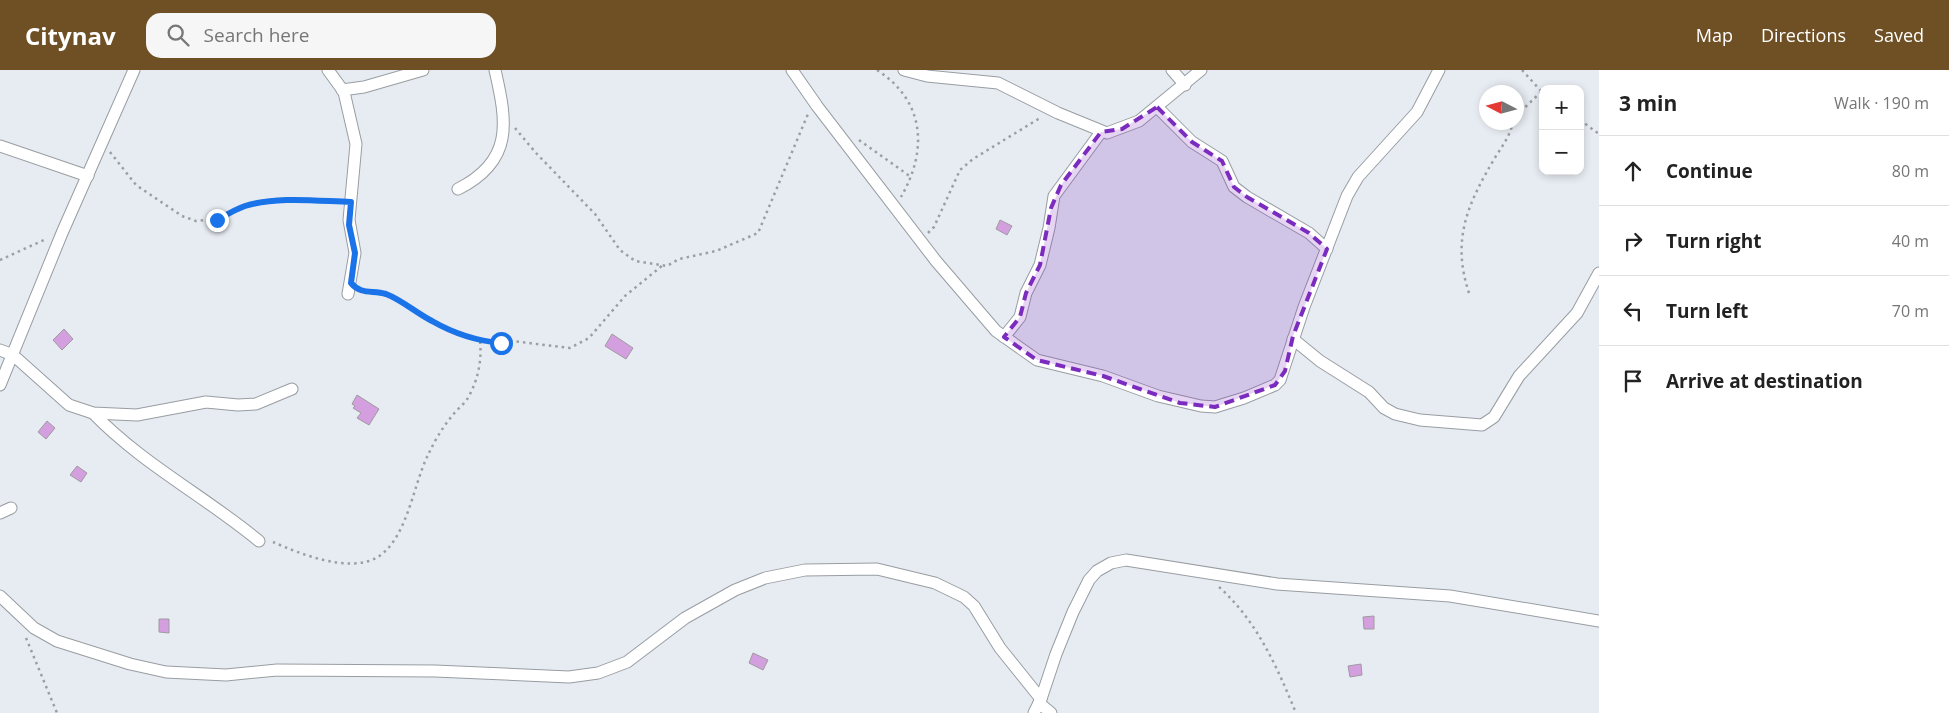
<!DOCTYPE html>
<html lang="en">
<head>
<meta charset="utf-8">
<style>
	body { margin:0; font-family:"Open Sans",sans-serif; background:#f6f6f6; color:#222 }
	.controls { position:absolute; right:15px; top:15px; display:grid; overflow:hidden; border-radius:10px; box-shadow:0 2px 8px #0003 }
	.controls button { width:45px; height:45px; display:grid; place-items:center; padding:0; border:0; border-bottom:1px solid #e0e0e0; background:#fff; color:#222; font:25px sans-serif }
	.compass { position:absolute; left:1479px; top:15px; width:45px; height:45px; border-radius:50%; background:#fff; box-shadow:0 2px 8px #0003; rotate:276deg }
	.stop { position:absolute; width:15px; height:15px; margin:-11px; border:4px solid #1a73e8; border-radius:50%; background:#fff }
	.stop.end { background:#1a73e8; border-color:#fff; box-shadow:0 1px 5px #0008 }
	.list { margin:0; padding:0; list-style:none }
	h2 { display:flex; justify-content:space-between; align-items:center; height:65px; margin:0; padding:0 20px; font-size:21px }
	h2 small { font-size:16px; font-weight:400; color:#767676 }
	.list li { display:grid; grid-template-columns:32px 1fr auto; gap:15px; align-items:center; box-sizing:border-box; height:70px; padding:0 20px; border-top:1px solid #e0e0e0 }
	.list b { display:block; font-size:19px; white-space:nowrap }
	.list em { font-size:16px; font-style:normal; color:#767676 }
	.icon { flex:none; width:28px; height:28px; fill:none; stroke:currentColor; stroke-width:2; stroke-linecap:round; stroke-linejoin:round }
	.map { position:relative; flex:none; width:1599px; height:643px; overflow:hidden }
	header { display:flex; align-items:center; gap:30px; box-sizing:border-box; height:70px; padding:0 25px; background:#6f5025; color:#fff }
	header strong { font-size:24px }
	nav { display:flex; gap:28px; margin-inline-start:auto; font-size:18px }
	.search { width:350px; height:45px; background:#f6f6f6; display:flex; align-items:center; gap:12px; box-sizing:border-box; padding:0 18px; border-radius:15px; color:#767676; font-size:19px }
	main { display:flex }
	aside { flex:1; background:#fff }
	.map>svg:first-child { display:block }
	.building { fill:#d49fdf; stroke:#9f9a9f }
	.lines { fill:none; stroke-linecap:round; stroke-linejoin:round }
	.minor-casing { stroke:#989da2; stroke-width:13 }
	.path { stroke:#9b9fa3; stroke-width:2.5; stroke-dasharray:2.5 4; stroke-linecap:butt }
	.minor { stroke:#fff; stroke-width:11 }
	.route { stroke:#1a73e8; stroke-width:6 }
	.marked { fill:#7b2cbf; fill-opacity:0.2; stroke:#7b2cbf; stroke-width:4; stroke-dasharray:10 6; stroke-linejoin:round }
</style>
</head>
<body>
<header>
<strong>Citynav</strong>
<div class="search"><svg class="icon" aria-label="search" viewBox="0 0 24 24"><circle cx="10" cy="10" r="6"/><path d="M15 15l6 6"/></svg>Search here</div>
<nav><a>Map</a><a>Directions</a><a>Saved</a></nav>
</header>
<main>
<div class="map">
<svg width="1599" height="643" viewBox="0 0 1599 643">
	<rect width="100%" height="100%" fill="#e7ecf2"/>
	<g class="building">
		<polygon points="1000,150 1012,156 1007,165 996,159"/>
		<polygon points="64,259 73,269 62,280 53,270"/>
		<polygon points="612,264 633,278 626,289 605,276"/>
		<polygon points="357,325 379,339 369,355 357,348 361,343 353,338 355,336 352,334"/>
		<polygon points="47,351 55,358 46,369 38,362"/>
		<polygon points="77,396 87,403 81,412 70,405"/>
		<polygon points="1374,546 1374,559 1364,559 1363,547"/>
		<polygon points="159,549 169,549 169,563 159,562"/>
		<polygon points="753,583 768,590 763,600 749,593"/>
		<polygon points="1361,594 1362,605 1350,607 1348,596"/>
	</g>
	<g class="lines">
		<g class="minor-casing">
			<g id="minor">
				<polyline points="328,0 344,22 356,74 349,150 355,183 348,224"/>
				<polyline points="792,0 817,36 936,191 996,261 1037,290 1103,306 1158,326 1201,336 1215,337 1244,328 1275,315 1280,310 1304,237 1347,126 1358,107 1417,42 1439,0"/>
				<polyline points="904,0 927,6 998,13 1058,43 1107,63 1139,51 1201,0"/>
				<polyline points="1172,0 1185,15"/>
				<polyline points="342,20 364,17 423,0"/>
				<polyline points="1157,37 1192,72 1222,91 1234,117 1247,127 1309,163 1327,179"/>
				<polyline points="0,76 88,106"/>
				<path d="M458,119C514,91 507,52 495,0"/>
				<polyline points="1004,267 1020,247 1026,223 1040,195 1049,158 1054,126 1101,62"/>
				<polyline points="1293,269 1320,291 1369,322 1384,338 1395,344 1420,350 1482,355 1494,347 1519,306 1577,243 1599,203"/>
				<polyline points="0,280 13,285 69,335 93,343 137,345 206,332 238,335 256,334 292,319"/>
				<polyline points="0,315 62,163 134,0"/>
				<path d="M93,343C141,393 206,427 259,471"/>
				<polyline points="0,443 11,438"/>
				<polyline points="0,526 34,558 57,571 130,594 166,602 226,605 277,600 435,601 569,607 598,603 627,592 685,548 735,520 765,508 805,500 877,499 935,513 964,527 974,536 1000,578 1041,629"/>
				<polyline points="1039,633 1051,643"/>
				<polyline points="1034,643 1041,629 1056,584 1073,542 1089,510 1097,501 1111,493 1126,490 1277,514 1450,526 1599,551"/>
			</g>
		</g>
		<g class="path">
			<path d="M877,0C925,31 928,80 901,127"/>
			<polyline points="1522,0 1541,21"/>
			<polyline points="1516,46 1542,21"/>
			<polyline points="1580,50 1599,64"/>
			<polyline points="515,58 536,83 595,144 620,180 635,191 667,196 679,189 716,181 758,163 808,44"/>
			<polyline points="859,70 911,107"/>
			<polyline points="110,82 136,115 182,146 196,151 217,149 244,137 260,133 286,131 339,132"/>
			<polyline points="928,163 934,157 960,100 973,89 1040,48"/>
			<polyline points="0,190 46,169"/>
			<polyline points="359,220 387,225 431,251 480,271 512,271 570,278 589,268 625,226 663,195"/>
			<path d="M1469,223C1451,169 1468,133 1496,86C1503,75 1510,66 1513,52"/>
			<path d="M273,472C300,484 348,503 376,488C407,471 413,415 428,385C434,372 442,358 452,346C457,339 465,334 469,326C478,309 482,291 480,271"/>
			<path d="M1219,517C1257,551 1277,597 1296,643"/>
			<polyline points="26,568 57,643"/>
		</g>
		<use href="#minor" class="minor"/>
	</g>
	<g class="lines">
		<path class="route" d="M217,150C226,145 236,139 245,136C278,126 317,131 351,132L349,155L355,183L351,213C361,225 372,220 386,224C402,230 416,243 432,251C453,263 477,271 501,273"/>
	</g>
	<path class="marked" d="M1157,37L1192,72L1222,91L1234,117L1247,127L1309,163L1327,179L1293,266L1285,301L1275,315L1215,337L1180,333L1103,306L1037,290L1004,267L1020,247L1026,223L1040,195L1051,138L1061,115L1101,62L1122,59Z"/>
</svg>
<div class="controls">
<button>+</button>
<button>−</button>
</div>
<svg class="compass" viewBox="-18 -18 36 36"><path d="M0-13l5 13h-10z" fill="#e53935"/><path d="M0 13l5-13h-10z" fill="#767676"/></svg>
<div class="stop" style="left:501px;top:273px"></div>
<div class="stop end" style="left:217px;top:150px"></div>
</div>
<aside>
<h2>3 min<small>Walk · 190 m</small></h2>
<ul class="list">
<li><svg class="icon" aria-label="ahead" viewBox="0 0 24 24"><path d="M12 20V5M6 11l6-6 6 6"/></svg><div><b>Continue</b></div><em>80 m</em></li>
<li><svg class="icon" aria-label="right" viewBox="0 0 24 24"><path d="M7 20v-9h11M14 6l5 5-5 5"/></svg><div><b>Turn right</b></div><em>40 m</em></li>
<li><svg class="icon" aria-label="left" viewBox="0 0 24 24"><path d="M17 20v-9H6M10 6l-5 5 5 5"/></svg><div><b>Turn left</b></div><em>70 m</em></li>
<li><svg class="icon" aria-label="arrive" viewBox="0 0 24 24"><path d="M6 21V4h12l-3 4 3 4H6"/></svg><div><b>Arrive at destination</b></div></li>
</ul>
</aside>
</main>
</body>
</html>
